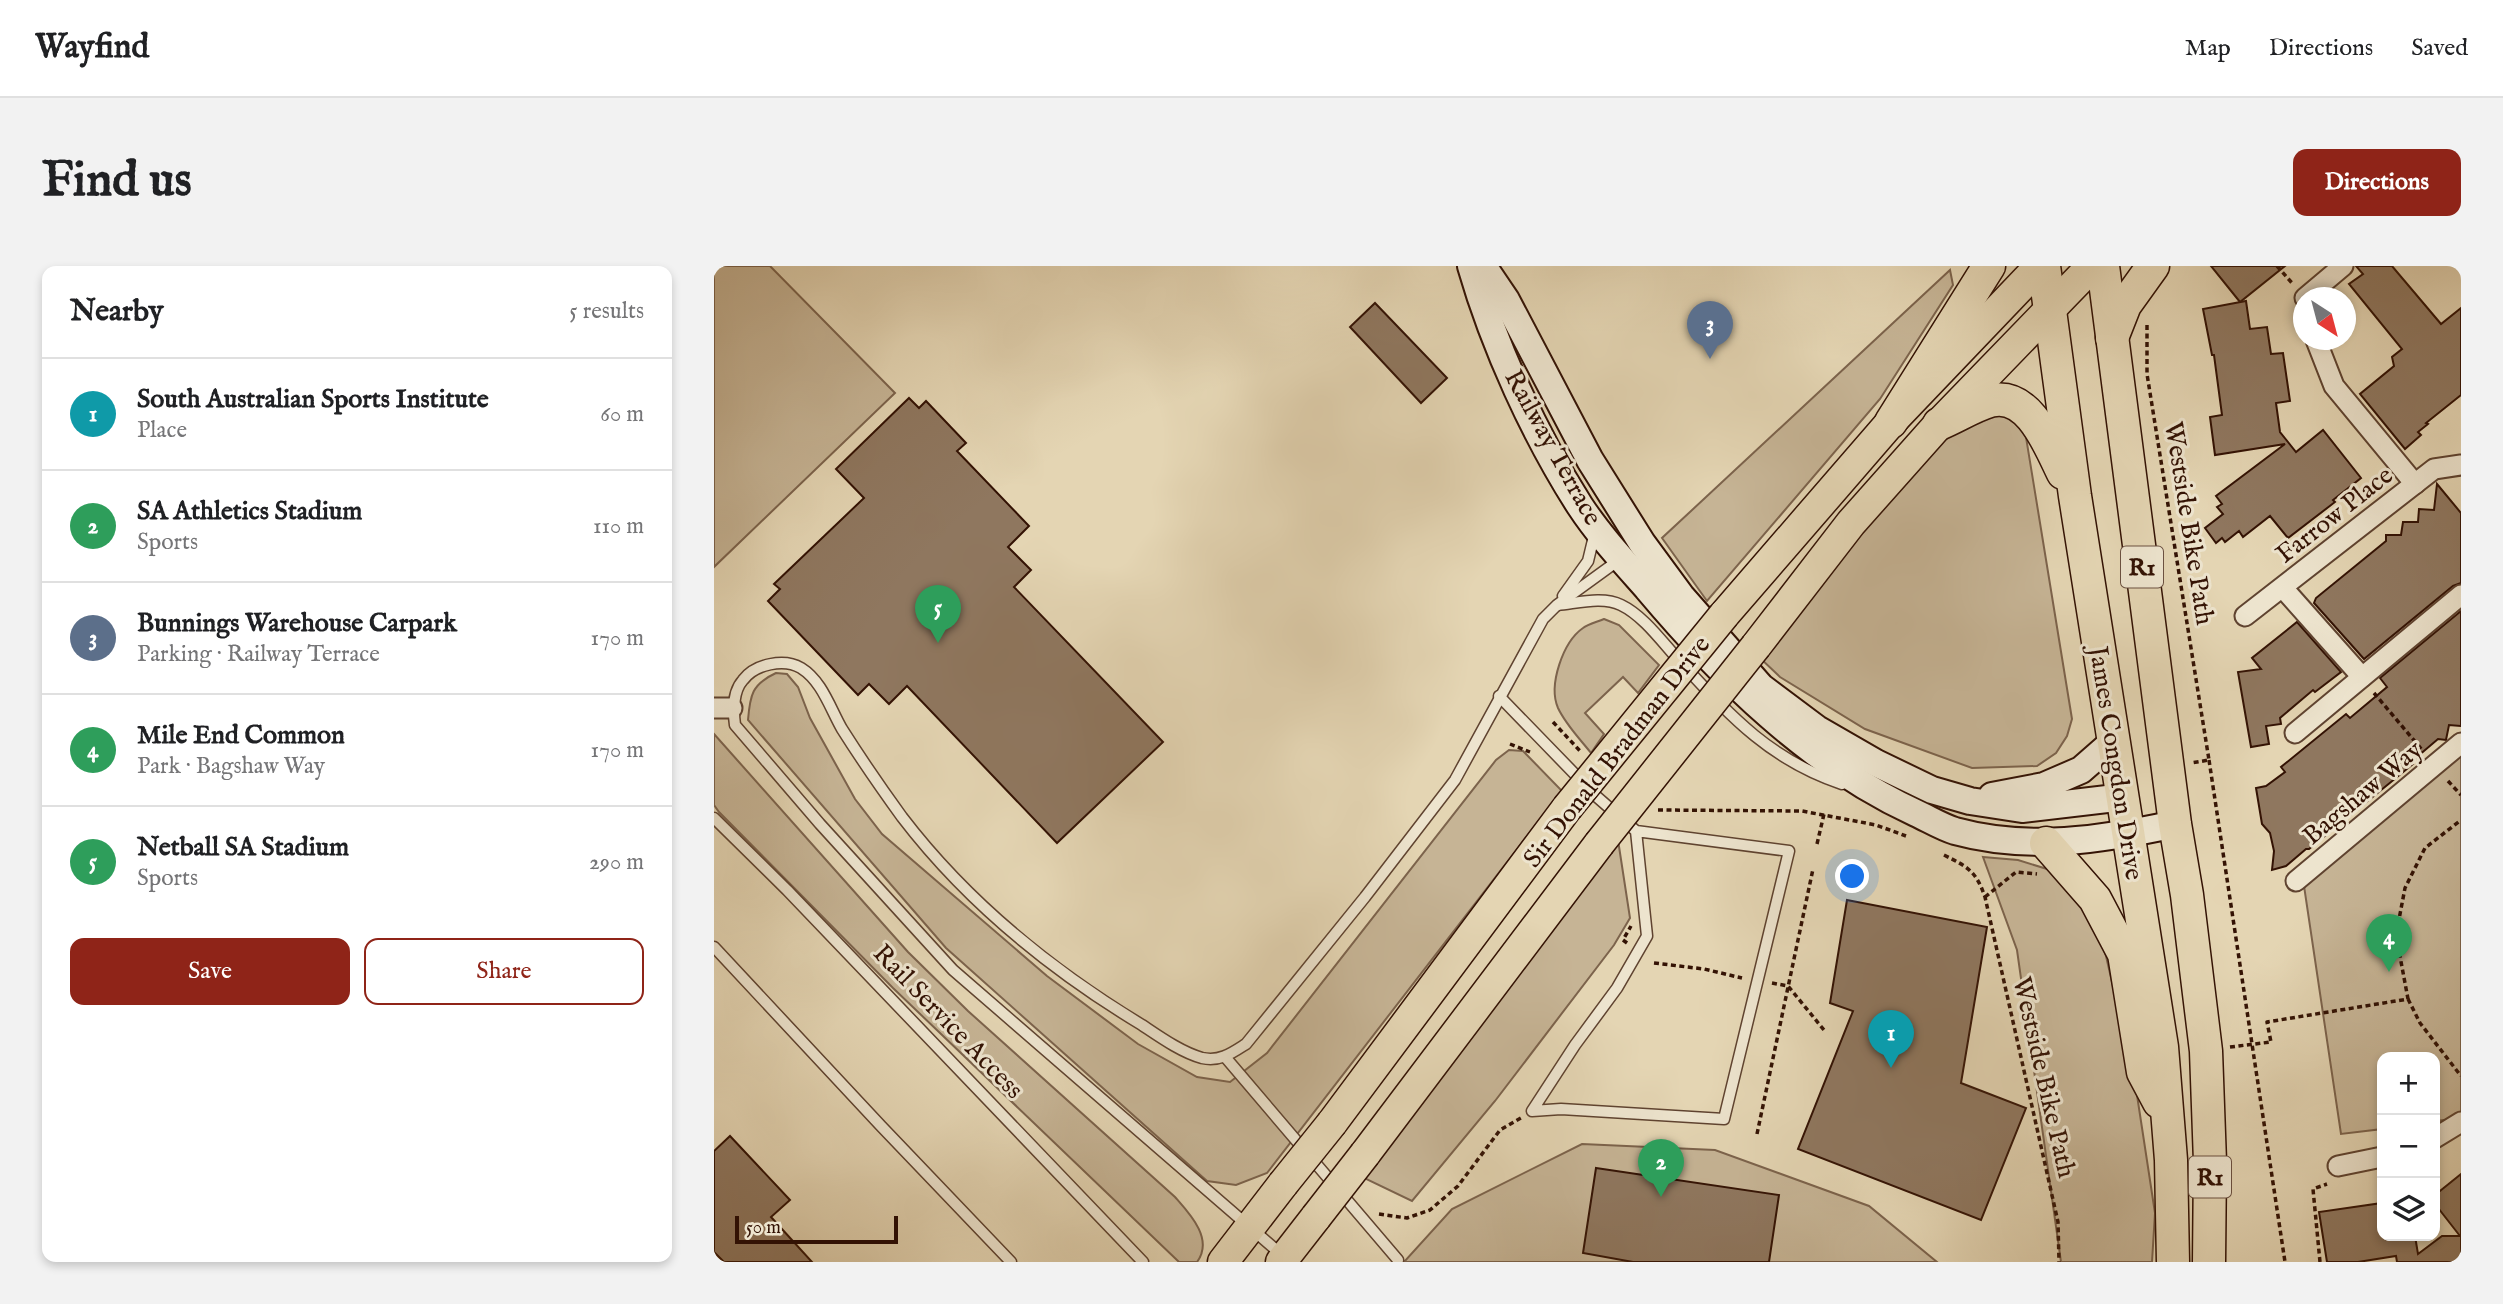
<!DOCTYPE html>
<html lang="en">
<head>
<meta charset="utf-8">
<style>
	body { margin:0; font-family:"IM FELL English",serif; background:#f2f2f2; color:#202124 }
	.controls { position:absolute; right:21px; bottom:21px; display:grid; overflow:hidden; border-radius:14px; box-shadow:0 4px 10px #0003 }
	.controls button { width:63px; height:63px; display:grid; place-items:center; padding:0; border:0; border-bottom:2px solid #e0e0e0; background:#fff; color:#202124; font:35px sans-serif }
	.compass { position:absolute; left:1579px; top:21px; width:63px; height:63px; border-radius:50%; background:#fff; box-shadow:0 4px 10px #0003; rotate:144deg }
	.scale { position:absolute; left:21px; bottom:18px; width:163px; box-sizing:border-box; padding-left:7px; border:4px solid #331204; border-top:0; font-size:19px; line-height:24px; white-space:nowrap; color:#331204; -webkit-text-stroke:5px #ede4ce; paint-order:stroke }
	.you { position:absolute; left:1139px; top:611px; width:24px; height:24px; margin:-18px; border:5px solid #fff; border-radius:50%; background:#1a73e8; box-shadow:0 0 0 10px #1a73e833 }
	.badge { display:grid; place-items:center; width:46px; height:46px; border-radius:50%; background:#8f2418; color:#fff; font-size:23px; font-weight:700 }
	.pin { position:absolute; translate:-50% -58px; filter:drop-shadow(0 2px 4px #0008) }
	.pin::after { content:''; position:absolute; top:37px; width:24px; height:21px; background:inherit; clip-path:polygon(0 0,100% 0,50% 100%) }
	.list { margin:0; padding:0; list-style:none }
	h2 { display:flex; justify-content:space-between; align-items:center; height:91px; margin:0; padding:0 28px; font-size:30px }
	h2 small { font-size:23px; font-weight:400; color:#757577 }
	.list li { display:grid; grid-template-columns:46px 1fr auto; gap:21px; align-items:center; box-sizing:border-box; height:112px; padding:0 28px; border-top:2px solid #e0e0e0 }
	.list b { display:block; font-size:26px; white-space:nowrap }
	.list p { margin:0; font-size:23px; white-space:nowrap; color:#757577 }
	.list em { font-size:23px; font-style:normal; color:#757577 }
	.actions { display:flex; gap:14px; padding:21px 28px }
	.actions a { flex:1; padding:16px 0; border:2px solid #8f2418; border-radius:14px; text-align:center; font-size:24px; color:#8f2418 }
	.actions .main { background:#8f2418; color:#fff }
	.icon { flex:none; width:38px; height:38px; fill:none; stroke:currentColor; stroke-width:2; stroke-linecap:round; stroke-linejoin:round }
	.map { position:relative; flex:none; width:1747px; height:996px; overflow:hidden; border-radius:14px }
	header { display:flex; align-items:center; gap:42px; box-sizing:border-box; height:98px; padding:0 35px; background:#fff; border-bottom:2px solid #e0e0e0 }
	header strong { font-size:33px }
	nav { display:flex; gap:38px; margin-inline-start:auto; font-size:24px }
	.intro { display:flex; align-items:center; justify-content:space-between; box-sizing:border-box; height:168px; padding:0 42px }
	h1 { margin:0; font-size:49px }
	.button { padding:18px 32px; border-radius:14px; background:#8f2418; color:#fff; font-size:24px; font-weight:700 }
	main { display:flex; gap:42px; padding:0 42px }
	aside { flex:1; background:#fff; border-radius:14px; box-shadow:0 4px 10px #0003 }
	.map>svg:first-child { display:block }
	.green { fill:#c6b495; stroke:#7c634c; stroke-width:2 }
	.building { fill:#8f775f; stroke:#331204; stroke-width:2 }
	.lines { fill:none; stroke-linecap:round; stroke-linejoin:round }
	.service-casing { stroke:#5f4330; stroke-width:13 }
	.minor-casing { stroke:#5f4330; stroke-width:23 }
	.secondary-casing { stroke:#331204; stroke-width:30 }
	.primary-casing { stroke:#331204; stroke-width:33 }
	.trunk-casing { stroke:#331204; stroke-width:35 }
	.path { stroke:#331204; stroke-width:3.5; stroke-dasharray:5 3.5; stroke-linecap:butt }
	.service { stroke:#ede4ce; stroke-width:10 }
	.minor { stroke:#ede4ce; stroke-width:19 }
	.secondary { stroke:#ede4ce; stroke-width:26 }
	.primary { stroke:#e4d5b3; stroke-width:30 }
	.trunk { stroke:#e4d5b3; stroke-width:32 }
	.primary-bridge-casing { stroke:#331204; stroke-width:33; stroke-linecap:butt }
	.primary-bridge { stroke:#e4d5b3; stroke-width:30 }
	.labels { text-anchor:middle; stroke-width:6; stroke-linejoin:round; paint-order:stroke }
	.shield { fill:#ede4ce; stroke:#6b5141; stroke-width:2 }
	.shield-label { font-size:24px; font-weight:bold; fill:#331204 }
	.street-label { font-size:26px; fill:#331204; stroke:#ede4ce }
</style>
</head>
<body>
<header>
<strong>Wayfind</strong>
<nav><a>Map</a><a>Directions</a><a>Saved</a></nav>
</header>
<div class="intro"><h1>Find us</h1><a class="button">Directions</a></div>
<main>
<aside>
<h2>Nearby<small>5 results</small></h2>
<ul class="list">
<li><span class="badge" style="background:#0f9aa8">1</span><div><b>South Australian Sports Institute</b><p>Place</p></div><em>60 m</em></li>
<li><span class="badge" style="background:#2e9e5b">2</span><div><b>SA Athletics Stadium</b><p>Sports</p></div><em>110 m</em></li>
<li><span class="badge" style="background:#5c6f8a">3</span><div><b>Bunnings Warehouse Carpark</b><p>Parking · Railway Terrace</p></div><em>170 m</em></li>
<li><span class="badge" style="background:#2e9e5b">4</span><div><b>Mile End Common</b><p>Park · Bagshaw Way</p></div><em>170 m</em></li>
<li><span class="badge" style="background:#2e9e5b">5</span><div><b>Netball SA Stadium</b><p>Sports</p></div><em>290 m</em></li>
</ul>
<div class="actions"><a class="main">Save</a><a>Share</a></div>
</aside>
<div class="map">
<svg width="1747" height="996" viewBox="0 0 1747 996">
	<rect width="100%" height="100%" fill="#e4d5b3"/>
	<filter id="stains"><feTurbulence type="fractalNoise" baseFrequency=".00286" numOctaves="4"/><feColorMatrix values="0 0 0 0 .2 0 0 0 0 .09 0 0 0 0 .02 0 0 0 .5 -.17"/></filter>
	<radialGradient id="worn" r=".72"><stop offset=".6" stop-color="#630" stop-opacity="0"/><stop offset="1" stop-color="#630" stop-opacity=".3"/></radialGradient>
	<g class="green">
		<polygon points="0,0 56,0 181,127 0,301"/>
		<polygon points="1236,4 1239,19 1166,133 993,335 948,272"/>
		<polygon points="1272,149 1292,149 1311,165 1358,453 1353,470 1342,487 1323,500 1258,502 1151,463 1066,411 1046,392 1230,167"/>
		<path d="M890,353L905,359L945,399L924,427L909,411L871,447L890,468L877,487C866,473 852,459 844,442C834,419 849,376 869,362C874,358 883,356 890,353Z"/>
		<path d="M62,407L73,408L84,421L96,452L141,533L168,568L333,710L424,778L483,811L516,816L553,787L782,494L795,484L809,485L848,525L553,907L522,919L493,915L232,682L34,454C36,429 38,418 62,407Z"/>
		<path d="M0,468L194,686L254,745L461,931C476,948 500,973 483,996H465L179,722L5,546L0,539Z"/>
		<polygon points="1747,489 1747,846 1739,853 1721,855 1721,791 1668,791 1668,863 1627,868 1590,620"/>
		<polygon points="904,574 916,652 900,679 781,835 698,935 650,912"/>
		<polygon points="1269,591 1304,594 1333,603 1363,628 1382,660 1392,690 1421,816 1441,947 1438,996 1347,996 1303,684"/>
		<polygon points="868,878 1001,884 1155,940 1223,996 690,996 738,943"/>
	</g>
	<g class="building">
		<polygon points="1497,0 1571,0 1526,36"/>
		<polygon points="1642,0 1678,0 1727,58 1747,42 1747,129 1712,157 1714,158 1704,166 1707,169 1691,183 1646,128 1680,100 1678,91 1688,83 1635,18 1649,8"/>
		<polygon points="1532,35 1536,63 1553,61 1557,88 1569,87 1576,135 1562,137 1566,166 1582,186 1609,164 1647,212 1619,234 1621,236 1574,272 1556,250 1529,271 1525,265 1511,276 1508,272 1502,277 1491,262 1509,248 1503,241 1508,238 1502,230 1571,178 1501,189 1496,151 1508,149 1500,89 1498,89 1489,43"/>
		<polygon points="661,37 733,112 707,137 636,61"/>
		<polygon points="195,132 205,142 212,135 252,177 243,185 315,260 294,281 317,304 300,321 449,476 343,577 193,420 175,438 155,418 144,429 54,335 66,323 60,318 150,232 122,203"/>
		<polygon points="1723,218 1747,247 1747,317 1739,320 1650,393 1600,337 1602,332 1672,275 1672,269 1687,269 1689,256 1704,256 1705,243 1720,244"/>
		<polygon points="1747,345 1747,460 1735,459 1732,474 1724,473 1697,496 1699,498 1595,583 1592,583 1572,600 1558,604 1560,585 1556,567 1548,558 1542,522 1552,520 1571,506 1567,501 1632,448 1636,452 1673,421 1666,412"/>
		<polygon points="1583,356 1627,406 1601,426 1599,424 1566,452 1567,458 1552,460 1555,478 1537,481 1524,406 1547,403 1538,392"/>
		<polygon points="1133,634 1273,661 1247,817 1312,842 1267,954 1084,883 1139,745 1116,737"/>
		<polygon points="16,870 76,934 57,951 98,996 10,996 0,986 0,885"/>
		<polygon points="882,902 1065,929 1055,996 919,996 869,987"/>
		<polygon points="1747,908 1747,996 1683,996 1682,990 1644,996 1613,996 1605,946 1668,937 1668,970 1701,970 1704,988 1728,970 1746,970 1721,938 1721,929"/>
	</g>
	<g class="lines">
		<g class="service-casing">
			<g id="service">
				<polyline points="849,330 874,295 881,266"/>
				<path d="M844,339C864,337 889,330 907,339C928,349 946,373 961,390C1013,446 1053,493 1128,518"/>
				<polyline points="785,430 883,531 922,565 1075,585 1010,853 847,843 818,845 861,779 903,722 933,670 922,565"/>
				<polyline points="0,552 73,624 429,996"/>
				<polyline points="0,681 167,860 297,996"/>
				<polyline points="512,792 684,994"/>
				<path d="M568,989L239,704L106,558L21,459C19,445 19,425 29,414C41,398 70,392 87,402C108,415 116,442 128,463C147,493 167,522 188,551C253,636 337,704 428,759C446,771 467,786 488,792C506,796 518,787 532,778L651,631L741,514L829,353L843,339L905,294"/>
			</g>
		</g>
		<g class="minor-casing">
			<g id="minor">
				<polyline points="1591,32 1629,0"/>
				<polyline points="1602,74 1620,120 1701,218"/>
				<polyline points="1569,322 1648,411"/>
				<polyline points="1531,350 1720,203 1747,199"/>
				<polyline points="0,442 18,442"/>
				<polyline points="1581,467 1747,329"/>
				<polyline points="1582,615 1747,477"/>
				<polyline points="1721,872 1747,856"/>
				<polyline points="1624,900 1668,891"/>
			</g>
		</g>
		<g class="secondary-casing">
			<g id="secondary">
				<path d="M757,0C780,80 821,170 866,240C885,269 910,296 933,322C1008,411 1095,498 1202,547C1215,553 1228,561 1241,565C1314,585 1388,574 1461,558"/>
				<polyline points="769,0 792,34 876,194 928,277 967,330 1047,421 1103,463 1162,497 1218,524 1256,535 1308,543 1410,531"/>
				<polyline points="1278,530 1330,520 1367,504 1399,476"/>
			</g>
		</g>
		<g class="primary-casing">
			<g id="primary">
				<polyline points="1010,349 1177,156 1326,0"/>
				<polyline points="1042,380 1137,257 1225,158 1378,0"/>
				<polyline points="618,857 853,542"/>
				<polyline points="651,888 885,578"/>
				<polyline points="509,996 569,918"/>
				<polyline points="567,996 602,951"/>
			</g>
		</g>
		<g class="trunk-casing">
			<g id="trunk">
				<polyline points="1330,0 1361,230 1448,781 1457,894 1459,996"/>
				<polyline points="1389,0 1461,558 1473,629 1492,785 1496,896 1495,996"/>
				<polyline points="1398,72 1411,39 1439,0"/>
				<polyline points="1177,156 1275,0"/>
				<path d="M1225,158C1242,151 1259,140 1276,135C1315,124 1336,181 1349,207"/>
				<polyline points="1332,577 1381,633 1410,688 1429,806 1445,836"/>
			</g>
		</g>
		<g class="path">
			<polyline points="1563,0 1578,17"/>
			<polyline points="1433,59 1433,108 1495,494 1477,497"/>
			<polyline points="1660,427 1709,485"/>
			<polyline points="839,456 867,486"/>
			<polyline points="796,478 816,486"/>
			<polyline points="1495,494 1571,996"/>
			<polyline points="1734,515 1747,529"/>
			<polyline points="944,544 1088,545 1162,559 1192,570"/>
			<polyline points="1103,578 1110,548"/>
			<path d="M1230,589C1254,601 1262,605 1271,631L1344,956L1345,996"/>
			<polyline points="1271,631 1302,606 1323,608"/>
			<polyline points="913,677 909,674 917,660"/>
			<polyline points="940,697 990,703 1028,712"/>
			<polyline points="1058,717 1074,720 1110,764"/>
			<polyline points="1694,733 1706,757 1747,810"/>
			<polyline points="1516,781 1557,776 1553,756 1694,733 1682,669 1691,622 1711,582 1747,554"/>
			<polyline points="1043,868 1099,603"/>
			<polyline points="665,948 693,952 716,944 744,920 786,864 807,852"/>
			<polyline points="1606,996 1599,923 1613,918"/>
		</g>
		<use href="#service" class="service"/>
		<use href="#minor" class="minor"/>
		<use href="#secondary" class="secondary"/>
		<use href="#primary" class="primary"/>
		<use href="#trunk" class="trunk"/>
		<g class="primary-bridge-casing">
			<g id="primary-bridge">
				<polyline points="853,542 1010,349"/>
				<polyline points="885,578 1042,380"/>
				<polyline points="569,918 618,857"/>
				<polyline points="602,951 651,888"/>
			</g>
		</g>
		<use href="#primary-bridge" class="primary-bridge"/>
	</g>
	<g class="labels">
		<g class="shield">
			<rect x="1407" y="280.5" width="42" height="41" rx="5"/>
			<rect x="1475" y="890.5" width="42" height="41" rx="5"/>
		</g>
		<g class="shield-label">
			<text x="1428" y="309">R1</text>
			<text x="1496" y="919">R1</text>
		</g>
		<g class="street-label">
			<text transform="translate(840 181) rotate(61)" y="9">Railway Terrace</text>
			<text transform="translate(1620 248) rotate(-38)" y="9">Farrow Place</text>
			<text transform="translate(1476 257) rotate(81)" y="9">Westside Bike Path</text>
			<text transform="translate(902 485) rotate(-52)" y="9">Sir Donald Bradman Drive</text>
			<text transform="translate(1403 497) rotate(81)" y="9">James Congdon Drive</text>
			<text transform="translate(1648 526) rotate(-40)" y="9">Bagshaw Way</text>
			<text transform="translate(235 755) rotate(46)" y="9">Rail Service Access</text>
			<text transform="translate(1331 811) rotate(77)" y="9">Westside Bike Path</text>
		</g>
	</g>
	<rect width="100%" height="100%" filter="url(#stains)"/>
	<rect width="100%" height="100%" fill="url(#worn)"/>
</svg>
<div class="controls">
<button>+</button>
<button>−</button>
<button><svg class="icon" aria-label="layers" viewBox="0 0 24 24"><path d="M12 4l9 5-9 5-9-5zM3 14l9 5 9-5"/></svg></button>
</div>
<svg class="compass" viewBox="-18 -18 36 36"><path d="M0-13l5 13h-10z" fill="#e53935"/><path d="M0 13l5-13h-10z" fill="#757577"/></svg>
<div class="scale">50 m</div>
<div class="you"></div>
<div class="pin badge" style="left:1177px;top:802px;background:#0f9aa8">1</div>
<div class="pin badge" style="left:947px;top:931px;background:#2e9e5b">2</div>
<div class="pin badge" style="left:996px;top:93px;background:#5c6f8a">3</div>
<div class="pin badge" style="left:1675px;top:706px;background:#2e9e5b">4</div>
<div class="pin badge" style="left:224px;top:377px;background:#2e9e5b">5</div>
</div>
</main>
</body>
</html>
